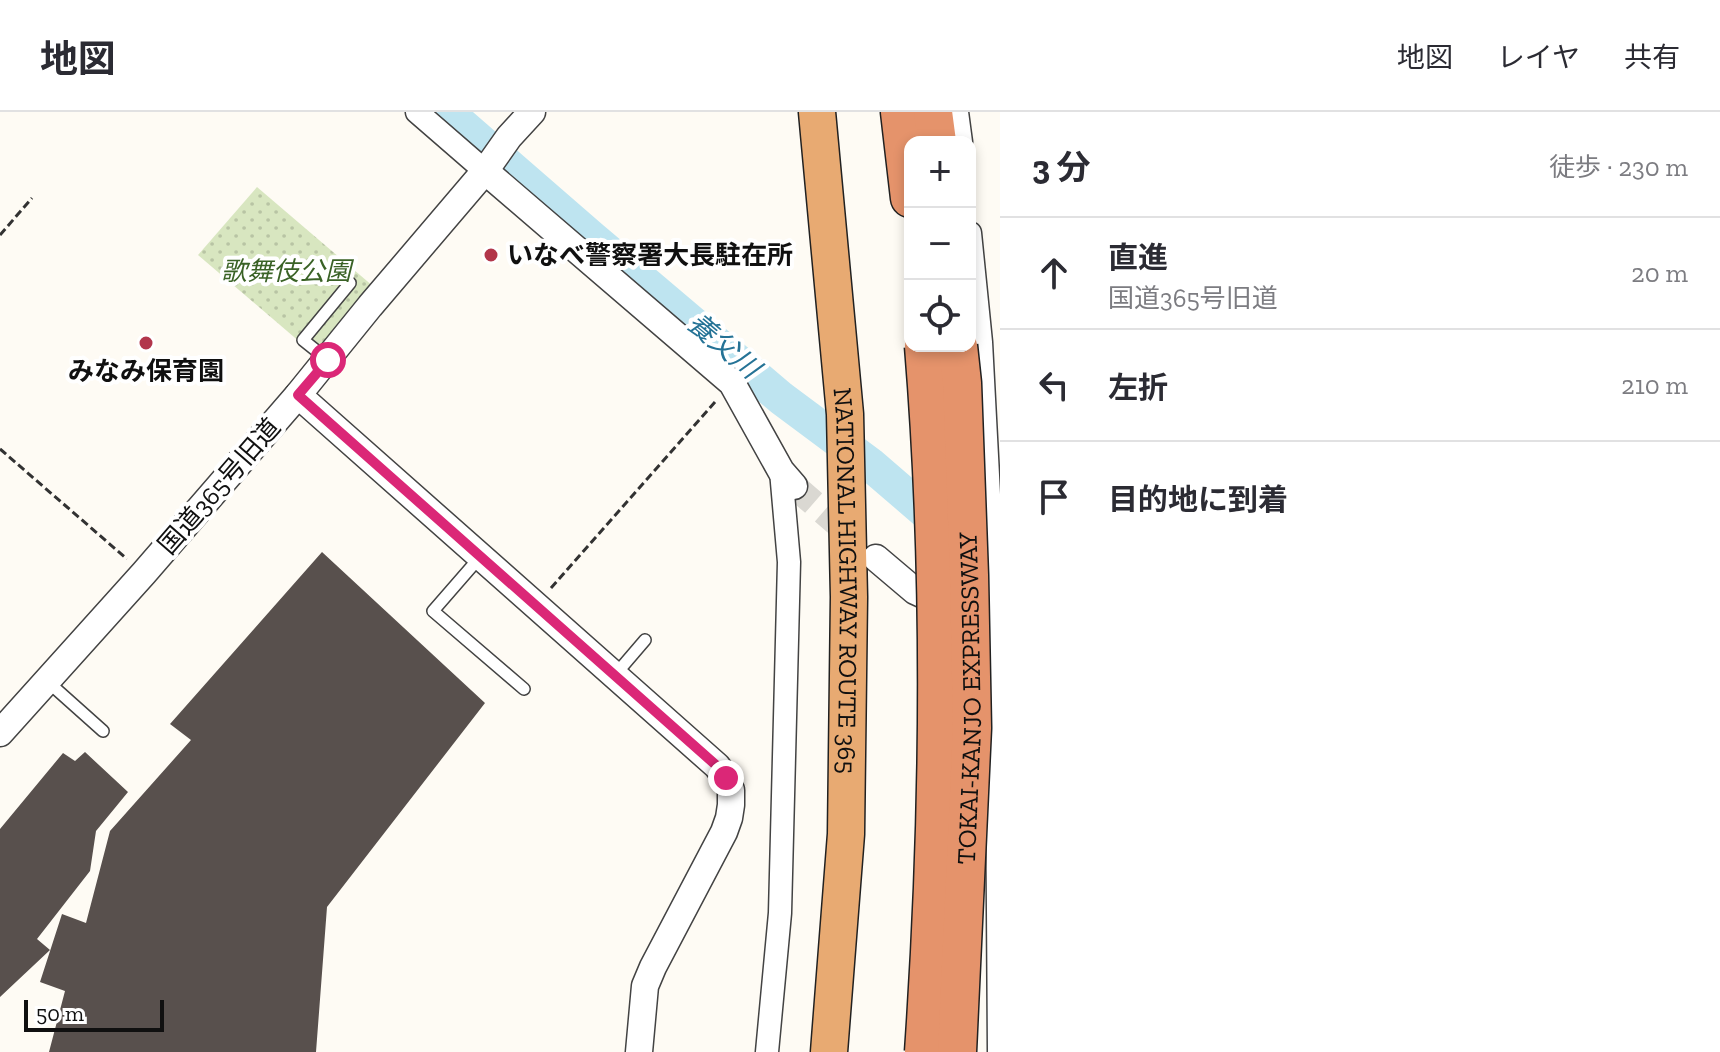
<!DOCTYPE html>
<html lang="ja">
<head>
<meta charset="utf-8">
<style>
	body { margin:0; font-family:"Zilla Slab","Noto Sans JP",serif; background:#f7f7f7; color:#2b2b33 }
	.controls { position:absolute; right:24px; top:24px; display:grid; overflow:hidden; border-radius:16px; box-shadow:0 4px 12px #0003 }
	.controls button { width:72px; height:72px; display:grid; place-items:center; padding:0; border:0; border-bottom:2px solid #e1e1e2; background:#fff; color:#2b2b33; font:40px sans-serif }
	.scale { position:absolute; left:24px; bottom:20px; width:140px; box-sizing:border-box; padding-left:8px; border:4px solid #101010; border-top:0; font-size:22px; line-height:28px; white-space:nowrap; color:#101010; -webkit-text-stroke:6px #fff; paint-order:stroke }
	.stop { position:absolute; width:24px; height:24px; margin:-18px; border:6px solid #db2777; border-radius:50%; background:#fff }
	.stop.end { background:#db2777; border-color:#fff; box-shadow:0 2px 8px #0008 }
	.list { margin:0; padding:0; list-style:none }
	h2 { display:flex; justify-content:space-between; align-items:center; height:104px; margin:0; padding:0 32px; font-size:34px }
	h2 small { font-size:26px; font-weight:400; color:#7c7c81 }
	.list li { display:grid; grid-template-columns:52px 1fr auto; gap:24px; align-items:center; box-sizing:border-box; height:112px; padding:0 32px; border-top:2px solid #e1e1e2 }
	.list b { display:block; font-size:30px; white-space:nowrap }
	.list p { margin:0; font-size:26px; white-space:nowrap; color:#7c7c81 }
	.list em { font-size:26px; font-style:normal; color:#7c7c81 }
	.icon { flex:none; width:44px; height:44px; fill:none; stroke:currentColor; stroke-width:2; stroke-linecap:round; stroke-linejoin:round }
	.map { position:relative; flex:none; width:1000px; height:940px; overflow:hidden }
	header { display:flex; align-items:center; gap:48px; box-sizing:border-box; height:112px; padding:0 40px; background:#fff; border-bottom:2px solid #e1e1e2 }
	header strong { font-size:38px }
	nav { display:flex; gap:44px; margin-inline-start:auto; font-size:28px }
	main { display:flex }
	aside { flex:1; background:#fff }
	.map>svg:first-child { display:block }
	.grass { fill:url(#grass-dots) }
	.lines { fill:none; stroke-linecap:round; stroke-linejoin:round }
	.river { stroke:#bee4f0; stroke-width:34 }
	.building { fill:#58504d }
	.tertiary-tunnel { stroke:#dad8d2; stroke-width:26; stroke-dasharray:26 13; stroke-linecap:butt }
	.service-casing { stroke:#434343; stroke-width:14 }
	.minor-casing { stroke:#434343; stroke-width:25 }
	.tertiary-casing { stroke:#434343; stroke-width:29 }
	.trunk-casing { stroke:#212121; stroke-width:39 }
	.motorway-casing { stroke:#212121; stroke-width:41 }
	.path { stroke:#323232; stroke-width:3; stroke-dasharray:8 4; stroke-linecap:butt }
	.service { stroke:#fff; stroke-width:11 }
	.minor { stroke:#fff; stroke-width:22 }
	.tertiary { stroke:#fff; stroke-width:26 }
	.trunk { stroke:#e8aa72; stroke-width:36 }
	.motorway { stroke:#e5936b; stroke-width:38 }
	.motorway-bridge-casing { stroke:#212121; stroke-width:41; stroke-linecap:butt }
	.motorway-bridge { stroke:#e5936b; stroke-width:38 }
	.route { stroke:#db2777; stroke-width:10 }
	.poi-dot { fill:#b2364b; stroke:#fff; stroke-width:3 }
	.labels { text-anchor:middle; stroke-width:8; stroke-linejoin:round; paint-order:stroke }
	.poi-label { font-size:26px; font-weight:bold; fill:#101010; stroke:#fff; text-anchor:start }
	.park-label { font-size:26px; font-style:italic; fill:#3a6226; stroke:#fff }
	.street-label { font-size:26px; fill:#101010; stroke:#fff }
	.water-label { font-size:28px; font-style:italic; fill:#257396; stroke:#fff }
</style>
</head>
<body>
<header>
<strong>地図</strong>
<nav><a>地図</a><a>レイヤ</a><a>共有</a></nav>
</header>
<main>
<div class="map">
<svg width="1000" height="940" viewBox="0 0 1000 940">
	<defs>
		<pattern id="grass-dots" width="8" height="8" patternUnits="userSpaceOnUse" patternTransform="scale(2)"><rect width="8" height="8" fill="#d8e6c0"/><path d="M2 2h.1M6 6h.1" fill="none" stroke="#b8c4a4" stroke-width="1.8" stroke-linecap="round"/></pattern>
	</defs>
	<rect width="100%" height="100%" fill="#fefbf4"/>
	<polygon class="grass" points="257,75 374,175 315,243 198,143"/>
	<g class="lines">
		<polyline class="river" points="447,0 591,125 781,286 871,353 950,421"/>
	</g>
	<g class="building">
		<polygon points="322,440 485,591 327,795 316,940 49,940 65,879 40,870 62,802 86,811 110,719 191,628 170,612"/>
		<polygon points="85,640 128,680 96,719 90,759 37,827 50,838 0,885 0,717 63,641 75,649"/>
	</g>
	<g class="lines">
		<polyline class="tertiary-tunnel" points="794,374 855,427"/>
		<g class="service-casing">
			<g id="service">
				<polyline points="328,248 303,228 350,171"/>
				<polyline points="480,445 433,499 524,577"/>
				<polyline points="615,563 645,528"/>
				<polyline points="47,569 103,619"/>
			</g>
		</g>
		<g class="minor-casing">
			<g id="minor">
				<polyline points="417,0 485,59"/>
				<polyline points="957,0 961,30"/>
				<polyline points="970,121 981,230 996,516 999,940"/>
				<polyline points="767,940 780,801 789,450 781,359"/>
			</g>
		</g>
		<g class="tertiary-casing">
			<g id="tertiary">
				<polyline points="485,59 732,271 781,359 794,374"/>
				<polyline points="298,283 717,654 726,666 731,678 731,693 729,706 724,720 653,855 645,874 639,940"/>
				<polyline points="876,446 915,479 1000,518"/>
				<polyline points="0,621 144,461 298,283 370,194 485,59 509,25 532,0"/>
			</g>
		</g>
		<g class="trunk-casing">
			<g id="trunk">
				<path id="s1" d="M817,0L845,302L849,485L846,722L829,940"/>
			</g>
		</g>
		<g class="motorway-casing">
			<g id="motorway">
				<polyline points="900,0 910,86"/>
				<polyline points="933,0 937,30"/>
			</g>
		</g>
		<g class="path">
			<polyline points="0,123 32,86"/>
			<polyline points="0,337 127,447"/>
			<polyline points="551,476 715,290"/>
		</g>
		<use href="#service" class="service"/>
		<use href="#minor" class="minor"/>
		<use href="#tertiary" class="tertiary"/>
		<use href="#trunk" class="trunk"/>
		<use href="#motorway" class="motorway"/>
		<g class="motorway-bridge-casing">
			<g id="motorway-bridge">
				<path d="M924,940C940,707 943,467 924,234"/>
				<path id="s2" d="M957,940L972,616L969,463L962,271L958,234"/>
			</g>
		</g>
		<use href="#motorway-bridge" class="motorway-bridge"/>
	</g>
	<g class="lines">
		<polyline class="route" points="328,248 298,283 717,654 726,666"/>
	</g>
	<g class="poi-dot">
		<circle cx="491" cy="143" r="8"/>
		<circle cx="146" cy="231" r="8"/>
	</g>
	<g class="labels">
		<g class="poi-label">
			<text x="507" y="152">いなべ警察署大長駐在所</text>
			<text x="146" y="268" text-anchor="middle">みなみ保育園</text>
		</g>
		<g class="park-label">
			<text x="286" y="168">歌舞伎公園</text>
		</g>
		<g class="street-label">
			<text transform="translate(219 374) rotate(-49)" y="9">国道365号旧道</text>
			<text dy="9" stroke="none"><textPath href="#s1" startOffset="470">NATIONAL HIGHWAY ROUTE 365</textPath></text>
			<text dy="9" stroke="none"><textPath href="#s2" startOffset="354">TOKAI-KANJO EXPRESSWAY</textPath></text>
		</g>
		<g class="water-label">
			<text transform="translate(724 233) rotate(40)" y="10">養父川</text>
		</g>
	</g>
</svg>
<div class="controls">
<button>+</button>
<button>−</button>
<button><svg class="icon" aria-label="locate" viewBox="0 0 24 24"><circle cx="12" cy="12" r="6"/><path d="M12 2v4M12 18v4M2 12h4M18 12h4"/></svg></button>
</div>
<div class="scale">50 m</div>
<div class="stop" style="left:328px;top:248px"></div>
<div class="stop end" style="left:726px;top:666px"></div>
</div>
<aside>
<h2>3 分<small>徒歩 · 230 m</small></h2>
<ul class="list">
<li><svg class="icon" aria-label="ahead" viewBox="0 0 24 24"><path d="M12 20V5M6 11l6-6 6 6"/></svg><div><b>直進</b><p>国道365号旧道</p></div><em>20 m</em></li>
<li><svg class="icon" aria-label="left" viewBox="0 0 24 24"><path d="M17 20v-9H6M10 6l-5 5 5 5"/></svg><div><b>左折</b></div><em>210 m</em></li>
<li><svg class="icon" aria-label="arrive" viewBox="0 0 24 24"><path d="M6 21V4h12l-3 4 3 4H6"/></svg><div><b>目的地に到着</b></div></li>
</ul>
</aside>
</main>
</body>
</html>
